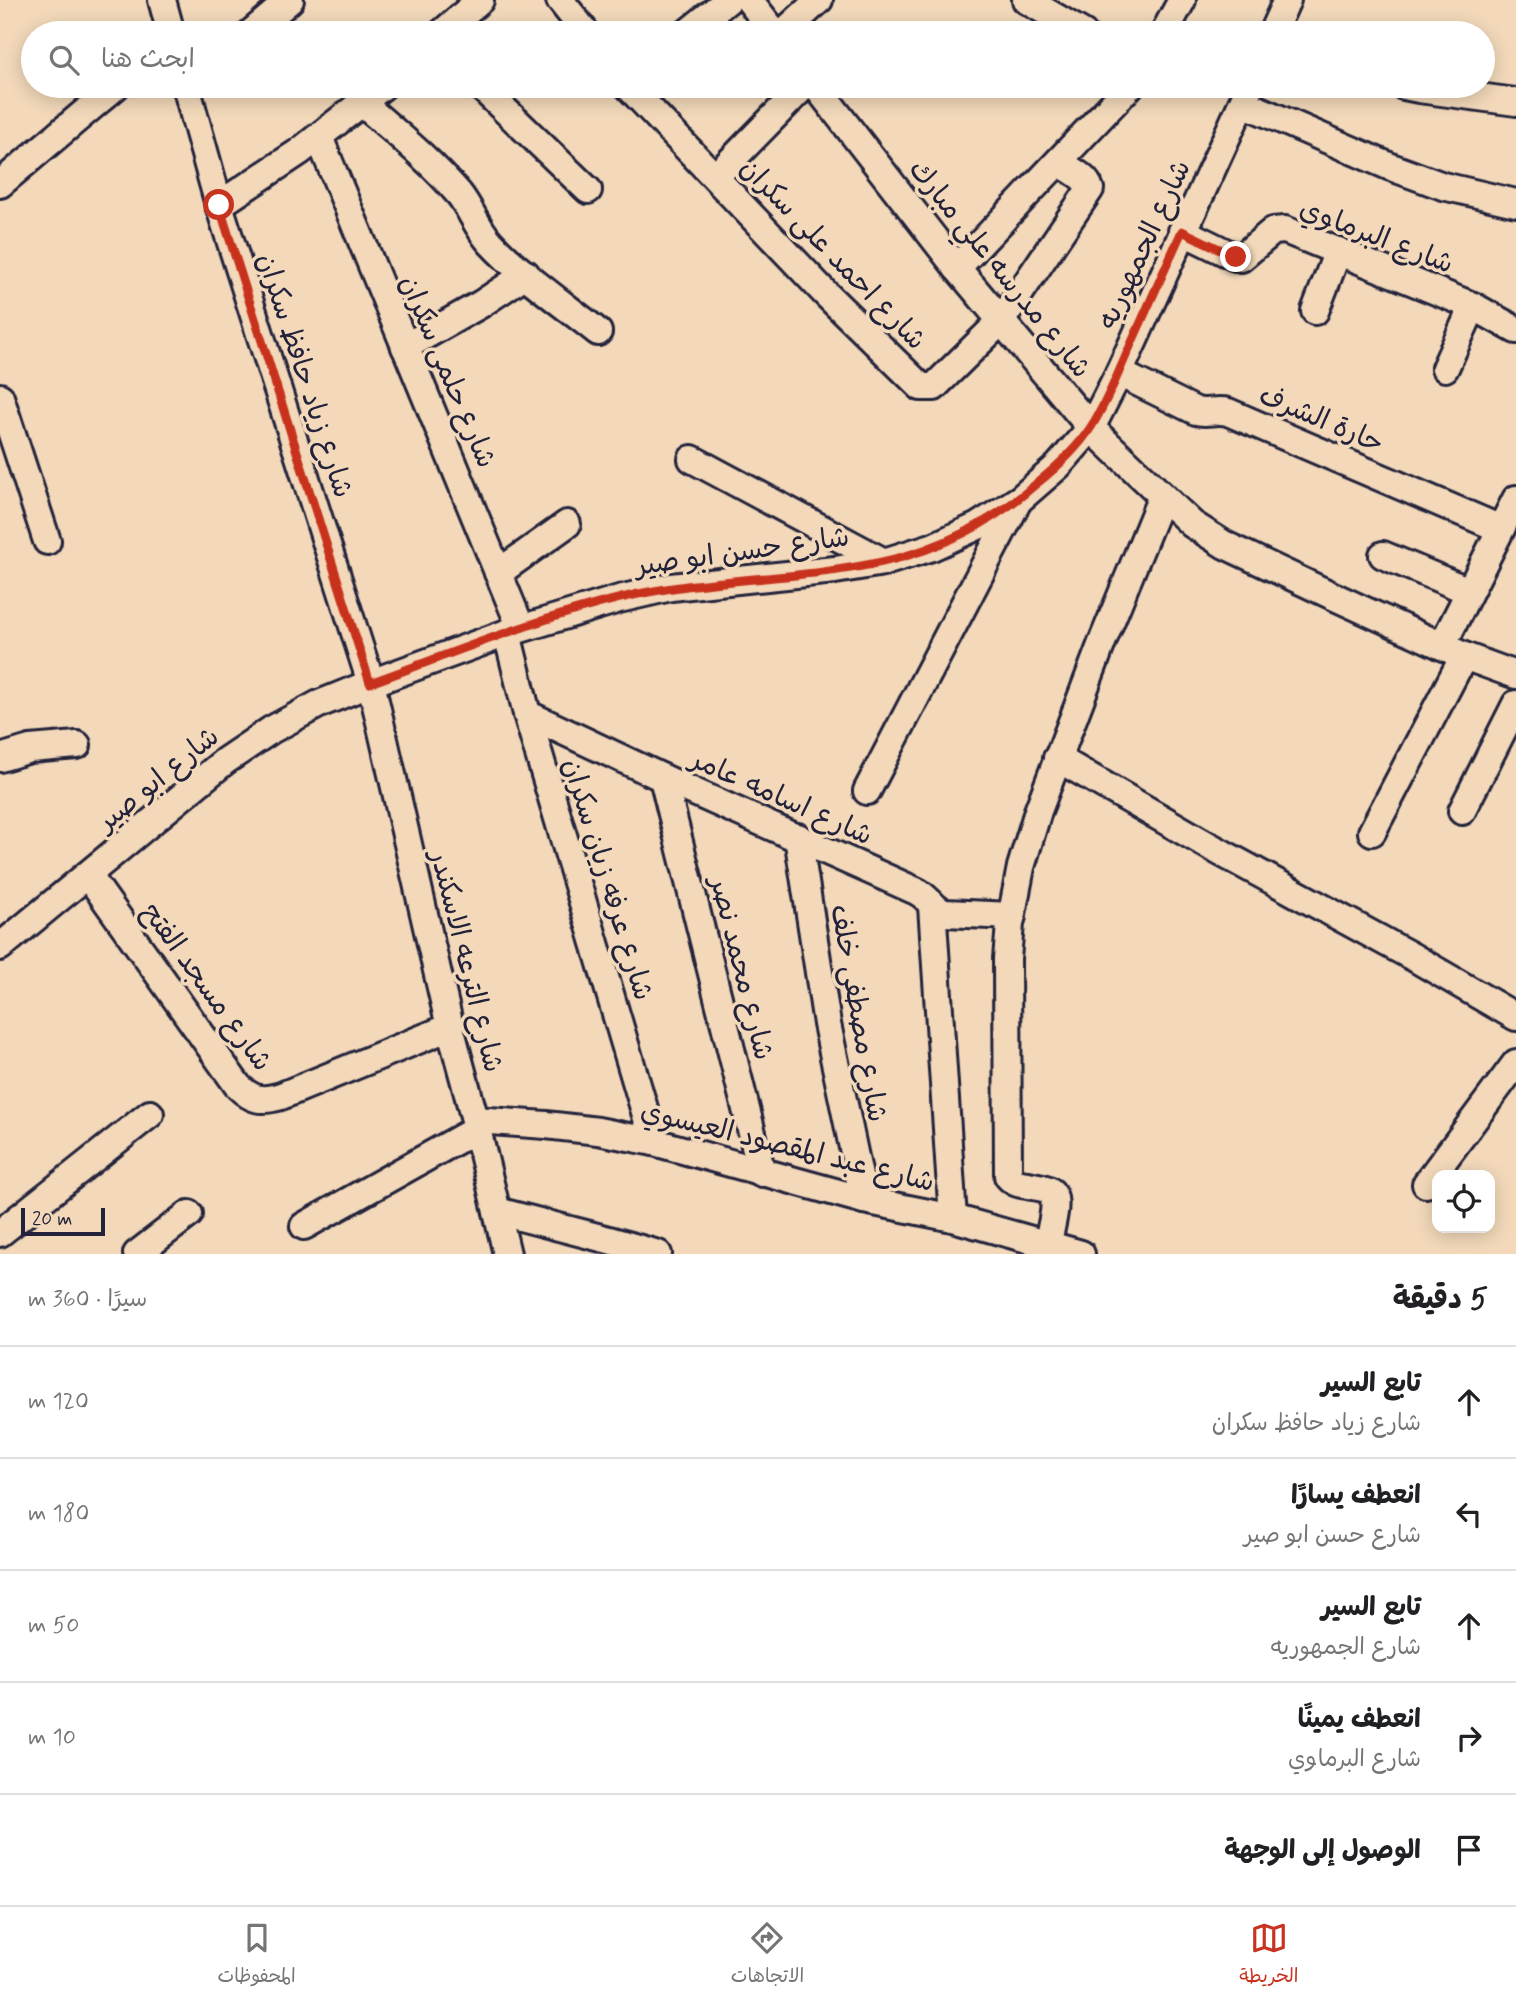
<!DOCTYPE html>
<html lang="ar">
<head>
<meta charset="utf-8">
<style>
	body { margin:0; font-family:Mynerve,"Playpen Sans Arabic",sans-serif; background:#f6f6f6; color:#202124; direction:rtl }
	.controls { position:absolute; right:21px; bottom:21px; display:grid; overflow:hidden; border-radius:14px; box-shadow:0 4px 18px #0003 }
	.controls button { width:63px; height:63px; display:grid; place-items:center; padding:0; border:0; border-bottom:2px solid #e0e0e0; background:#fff; color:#202124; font:35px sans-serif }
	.scale { position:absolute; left:21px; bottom:18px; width:84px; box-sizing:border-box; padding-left:7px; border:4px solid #22223b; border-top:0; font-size:19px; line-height:24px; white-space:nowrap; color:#22223b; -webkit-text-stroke:5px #f3d9ba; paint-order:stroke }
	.stop { position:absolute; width:21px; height:21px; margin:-16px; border:5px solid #c8321e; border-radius:50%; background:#fff }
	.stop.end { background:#c8321e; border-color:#fff; box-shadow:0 2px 7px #0008 }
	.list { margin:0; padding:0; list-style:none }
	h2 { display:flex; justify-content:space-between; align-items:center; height:91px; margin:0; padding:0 28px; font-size:30px }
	h2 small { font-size:23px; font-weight:400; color:#757577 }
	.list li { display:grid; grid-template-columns:46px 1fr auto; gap:21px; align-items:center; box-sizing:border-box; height:112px; padding:0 28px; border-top:2px solid #e0e0e0 }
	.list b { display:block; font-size:26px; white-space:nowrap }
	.list p { margin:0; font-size:23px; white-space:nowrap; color:#757577 }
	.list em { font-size:23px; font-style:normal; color:#757577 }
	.icon { flex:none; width:38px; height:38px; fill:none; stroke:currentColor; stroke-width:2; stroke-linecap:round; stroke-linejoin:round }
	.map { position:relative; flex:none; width:1516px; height:1254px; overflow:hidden; direction:ltr }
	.search { position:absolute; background:#fff; box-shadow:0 4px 18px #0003; left:21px; right:21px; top:21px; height:77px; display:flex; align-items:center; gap:18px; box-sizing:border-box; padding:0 24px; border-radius:38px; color:#757577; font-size:26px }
	.sheet { height:651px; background:#fff }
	nav { display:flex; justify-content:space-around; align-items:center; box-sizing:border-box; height:98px; border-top:2px solid #e0e0e0; background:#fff; font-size:19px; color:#757577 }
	nav a { display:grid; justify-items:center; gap:4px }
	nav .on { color:#c8321e }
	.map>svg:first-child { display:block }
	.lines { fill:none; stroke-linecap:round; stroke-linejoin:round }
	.street-casing { stroke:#22223b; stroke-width:32 }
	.street { stroke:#f3d9ba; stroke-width:26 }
	.route { stroke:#c8321e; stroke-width:9 }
	.labels { text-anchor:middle; stroke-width:7; stroke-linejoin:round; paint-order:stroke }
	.street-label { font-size:28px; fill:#22223b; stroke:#f3d9ba }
</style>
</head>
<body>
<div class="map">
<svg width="1516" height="1254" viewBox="0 0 1516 1254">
	<rect width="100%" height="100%" fill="#f3d9ba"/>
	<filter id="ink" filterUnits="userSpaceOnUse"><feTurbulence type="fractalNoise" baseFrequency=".0143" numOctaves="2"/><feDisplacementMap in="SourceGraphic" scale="14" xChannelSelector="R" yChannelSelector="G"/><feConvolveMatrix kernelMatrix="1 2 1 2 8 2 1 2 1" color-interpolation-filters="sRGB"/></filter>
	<g filter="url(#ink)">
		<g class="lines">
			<g class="street-casing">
				<g id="street">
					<polyline points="162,0 171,33"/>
					<polyline points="560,0 586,33"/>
					<polyline points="749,0 775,33"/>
					<polyline points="1026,0 1083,33"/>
					<polyline points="251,33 290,0"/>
					<polyline points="442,33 480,0"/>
					<polyline points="687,33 728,0"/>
					<polyline points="783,33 819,0"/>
					<polyline points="1164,33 1182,0"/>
					<polyline points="1272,33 1287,0"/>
					<polyline points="186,86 219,205 371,683 450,1027 475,1120 507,1254"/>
					<polyline points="480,86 588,190"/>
					<path d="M628,86L826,294L921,387H934L1001,321L1090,189C1087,177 1069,169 1058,162"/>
					<polyline points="816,86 957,268 1091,428 1192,524 1225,545 1333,596 1464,656 1516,675"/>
					<polyline points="1404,86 1419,89 1516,102"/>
					<path d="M362,103C395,132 430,160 459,194C471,209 477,228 491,243C522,276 562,303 598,332"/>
					<polyline points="1243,103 1391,167 1443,186 1516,203"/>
					<polyline points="319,137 521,628"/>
					<polyline points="715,177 804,86"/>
					<polyline points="0,184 116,86"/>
					<polyline points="219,205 299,152 383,86"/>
					<polyline points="1182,231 1235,257 1241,258 1273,231 1285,230 1473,306 1516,330"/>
					<polyline points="957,268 1130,86"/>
					<polyline points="1315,311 1338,251"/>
					<polyline points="405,347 481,304 526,274"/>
					<polyline points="1445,368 1473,306"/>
					<path d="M1119,373L1196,411C1207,414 1217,409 1228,412L1501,529"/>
					<polyline points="0,397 47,541"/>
					<polyline points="692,459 884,562"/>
					<polyline points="1383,555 1469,591"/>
					<polyline points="498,573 567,524"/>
					<polyline points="507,633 527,714 654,1142"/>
					<polyline points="1442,646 1516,499"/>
					<path d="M527,714L663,778L916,891C929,897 932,909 945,913L1012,916"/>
					<polyline points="0,758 30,749 77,745"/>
					<polyline points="1057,758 1211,847 1413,957 1516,1017"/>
					<polyline points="663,778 762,1173"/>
					<polyline points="867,791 1018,501"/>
					<polyline points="1462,811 1516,704"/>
					<polyline points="1372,832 1464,656"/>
					<polyline points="798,837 827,1024 864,1200"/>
					<path d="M88,875L238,1086C252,1100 261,1102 281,1096L450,1027"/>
					<polyline points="932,906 953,1218"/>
					<polyline points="0,947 225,761 271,730 319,704 371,683 507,633 619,599 671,587 835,570 884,562 932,547 978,526 1020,499 1058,466 1091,428 1119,373 1250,86"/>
					<polyline points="475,1120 546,1125 598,1131 654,1142 864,1200 953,1218 1081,1254"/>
					<polyline points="1426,1184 1516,1063"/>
					<polyline points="497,1211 609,1240 658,1254"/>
					<polyline points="304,1226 477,1129"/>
					<polyline points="0,1233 150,1114"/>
					<path d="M1047,1246C1049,1234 1061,1198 1050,1191C1045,1187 1035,1187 1028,1185C1019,1184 1014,1183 1008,1176L1007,959L1010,924L1021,867L1038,811L1103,640L1162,496"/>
					<polyline points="137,1254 189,1214"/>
				</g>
			</g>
			<use href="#street" class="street"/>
		</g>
	</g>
	<g class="lines" filter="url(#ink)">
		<path class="route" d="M219,205L370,683C453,653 535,619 621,598C707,577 796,581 882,562C939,550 993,522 1036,484C1056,468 1077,449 1091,427C1106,404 1117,376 1128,351C1146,311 1164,271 1182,231L1236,257"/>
	</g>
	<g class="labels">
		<g class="street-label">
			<text transform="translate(1377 235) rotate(21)" y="10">شارع البرماوي</text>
			<text transform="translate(1143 244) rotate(-65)" y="10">شارع الجمهوريه</text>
			<text transform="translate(834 253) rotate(46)" y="10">شارع احمد على سكران</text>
			<text transform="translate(1001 268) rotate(51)" y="10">شارع مدرسه علي مبارك</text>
			<text transform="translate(449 371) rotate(67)" y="10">شارع حلمى سكران</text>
			<text transform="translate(306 375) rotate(72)" y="10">شارع زياد حافظ سكران</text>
			<text transform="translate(1322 418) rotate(23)" y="10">حارة الشرف</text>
			<text transform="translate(742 550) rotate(-8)" y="10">شارع حسن ابو صير</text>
			<text transform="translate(157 778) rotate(-39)" y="10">شارع ابو صير</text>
			<text transform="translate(782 796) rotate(24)" y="10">شارع اسامه عامر</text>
			<text transform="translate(609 879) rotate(73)" y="10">شارع عرفه زيان سكران</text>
			<text transform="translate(468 961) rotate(76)" y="10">شارع الترعه الاسكندر</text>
			<text transform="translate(743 968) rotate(76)" y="10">شارع محمد نصر</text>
			<text transform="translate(208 986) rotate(54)" y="10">شارع مسجد الفتح</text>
			<text transform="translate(860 1013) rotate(80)" y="10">شارع مصطفى خلف</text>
			<text transform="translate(788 1145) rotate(14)" y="10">شارع عبد المقصود العيسوي</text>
		</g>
	</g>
</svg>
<div class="controls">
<button><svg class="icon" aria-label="locate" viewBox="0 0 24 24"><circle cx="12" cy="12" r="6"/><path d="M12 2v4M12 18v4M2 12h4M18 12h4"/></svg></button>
</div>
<div class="scale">20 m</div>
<div class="stop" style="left:219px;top:205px"></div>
<div class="stop end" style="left:1236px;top:257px"></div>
<div class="search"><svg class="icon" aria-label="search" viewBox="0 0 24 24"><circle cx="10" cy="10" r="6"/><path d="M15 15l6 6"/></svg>ابحث هنا</div>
</div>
<section class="sheet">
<h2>5 دقيقة<small>سيرًا · 360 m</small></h2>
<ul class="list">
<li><svg class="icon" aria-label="ahead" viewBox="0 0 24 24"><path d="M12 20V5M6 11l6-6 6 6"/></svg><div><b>تابع السير</b><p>شارع زياد حافظ سكران</p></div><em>120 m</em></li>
<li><svg class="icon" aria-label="left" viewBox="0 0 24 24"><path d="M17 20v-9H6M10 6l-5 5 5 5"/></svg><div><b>انعطف يسارًا</b><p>شارع حسن ابو صير</p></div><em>180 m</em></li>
<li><svg class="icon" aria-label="ahead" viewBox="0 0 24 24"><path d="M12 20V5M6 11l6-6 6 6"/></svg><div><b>تابع السير</b><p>شارع الجمهوريه</p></div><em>50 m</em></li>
<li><svg class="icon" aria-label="right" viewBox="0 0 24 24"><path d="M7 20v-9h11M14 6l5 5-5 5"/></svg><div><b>انعطف يمينًا</b><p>شارع البرماوي</p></div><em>10 m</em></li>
<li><svg class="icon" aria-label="arrive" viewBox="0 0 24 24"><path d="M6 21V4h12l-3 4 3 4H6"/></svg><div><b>الوصول إلى الوجهة</b></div></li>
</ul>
</section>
<nav>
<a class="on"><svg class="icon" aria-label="map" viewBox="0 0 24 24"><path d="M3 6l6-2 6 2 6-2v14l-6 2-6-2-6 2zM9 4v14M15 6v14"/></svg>الخريطة</a>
<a><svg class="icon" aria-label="directions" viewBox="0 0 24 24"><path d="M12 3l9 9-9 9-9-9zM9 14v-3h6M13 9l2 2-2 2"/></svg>الاتجاهات</a>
<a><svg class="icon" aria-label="saved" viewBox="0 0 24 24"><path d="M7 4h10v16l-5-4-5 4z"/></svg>المحفوظات</a>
</nav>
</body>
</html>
